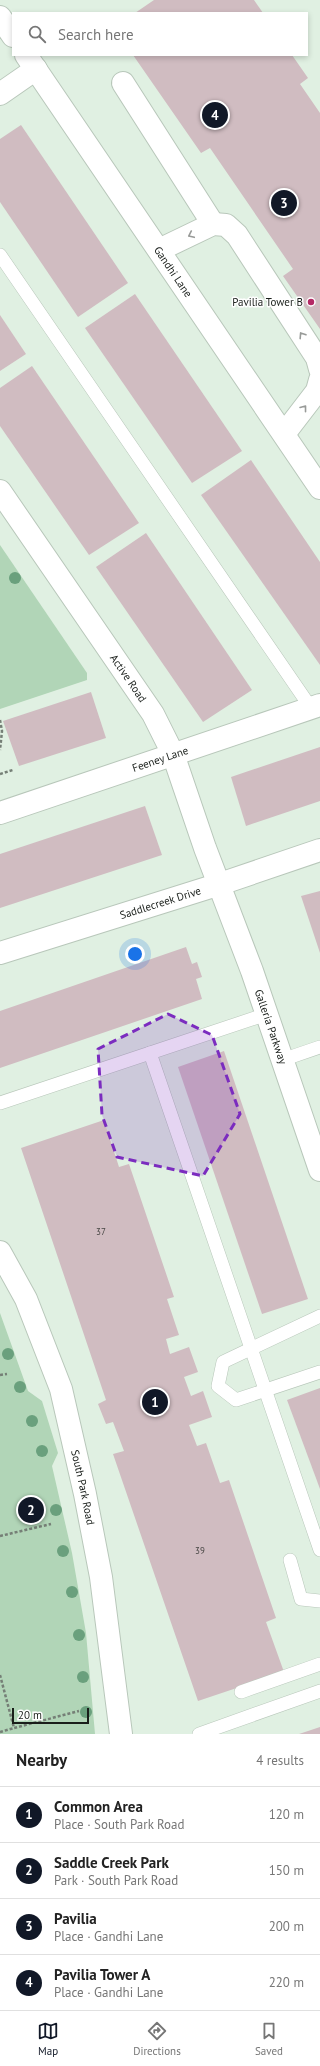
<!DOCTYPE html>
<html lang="en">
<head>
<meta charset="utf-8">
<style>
	body { margin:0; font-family:"PT Sans",sans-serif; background:#f6f6f6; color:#222 }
	.scale { position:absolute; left:12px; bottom:10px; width:77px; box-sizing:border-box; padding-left:4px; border:2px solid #191e1a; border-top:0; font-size:11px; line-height:14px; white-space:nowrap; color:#191e1a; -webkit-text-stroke:3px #fff; paint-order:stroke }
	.you { position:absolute; left:135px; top:954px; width:14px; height:14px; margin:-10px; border:3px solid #fff; border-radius:50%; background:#1a73e8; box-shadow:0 0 0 6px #1a73e833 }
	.badge { display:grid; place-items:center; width:26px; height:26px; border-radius:50%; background:#111827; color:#fff; font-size:13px; font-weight:700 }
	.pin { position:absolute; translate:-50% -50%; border:2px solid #fff; box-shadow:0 1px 4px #0006 }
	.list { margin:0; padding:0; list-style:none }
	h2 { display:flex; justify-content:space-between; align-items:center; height:52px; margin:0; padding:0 16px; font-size:17px }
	h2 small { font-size:13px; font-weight:400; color:#767676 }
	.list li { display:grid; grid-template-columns:26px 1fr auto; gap:12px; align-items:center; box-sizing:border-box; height:56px; padding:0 16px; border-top:1px solid #e0e0e0 }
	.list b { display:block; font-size:15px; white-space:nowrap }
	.list p { margin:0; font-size:13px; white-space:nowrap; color:#767676 }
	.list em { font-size:13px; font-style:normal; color:#767676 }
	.icon { flex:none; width:22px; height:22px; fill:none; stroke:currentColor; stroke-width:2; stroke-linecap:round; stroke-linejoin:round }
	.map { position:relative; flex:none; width:320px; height:1734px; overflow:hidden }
	.search { position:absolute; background:#fff; box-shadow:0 2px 6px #0003; left:12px; right:12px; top:12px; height:44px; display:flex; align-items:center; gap:10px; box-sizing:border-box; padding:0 14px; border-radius:0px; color:#767676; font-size:15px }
	.sheet { height:276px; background:#fff }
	nav { display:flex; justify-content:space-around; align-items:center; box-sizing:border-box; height:56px; border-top:1px solid #e0e0e0; background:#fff; font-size:11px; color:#767676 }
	nav a { display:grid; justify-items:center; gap:2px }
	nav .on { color:#111827 }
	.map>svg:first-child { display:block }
	.green { fill:#b1d5b7 }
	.building { fill:#d0bcc1 }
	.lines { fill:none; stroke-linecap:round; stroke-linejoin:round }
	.lane-casing { stroke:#b8c7ba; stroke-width:14 }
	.street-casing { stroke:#b8c7ba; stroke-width:24 }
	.path { stroke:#757f76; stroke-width:2.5; stroke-dasharray:3 2; stroke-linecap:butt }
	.lane { stroke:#fff; stroke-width:13 }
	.street { stroke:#fff; stroke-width:22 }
	.tree { fill:#6aa07d }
	.oneway { stroke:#989a98 }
	.marked { fill:#7b2cbf; fill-opacity:0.2; stroke:#7b2cbf; stroke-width:3; stroke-dasharray:8 5; stroke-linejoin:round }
	.poi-dot { fill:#b42965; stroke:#fff; stroke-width:1.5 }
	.labels { text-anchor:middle; stroke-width:3; stroke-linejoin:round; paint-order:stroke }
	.number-label { font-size:9px; fill:#474644 }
	.street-label { font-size:11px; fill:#191e1a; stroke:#fff }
	.poi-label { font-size:11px; fill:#191e1a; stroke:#fff; text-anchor:end }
</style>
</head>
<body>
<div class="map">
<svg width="320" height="1734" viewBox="0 0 320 1734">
	<rect width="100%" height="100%" fill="#e0f0e2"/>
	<g class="green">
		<polygon points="0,545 87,673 87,680 0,709"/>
		<polygon points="0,1313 28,1391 42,1401 58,1453 52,1466 72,1553 86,1633 95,1734 0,1734"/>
	</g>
	<g class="building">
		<polygon points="154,0 254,0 263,13 135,13"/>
		<polygon points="133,55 292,55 308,78 300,84 320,113 320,329 283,276 293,269 210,148 201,153"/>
		<polygon points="21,125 128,283 78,317 0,202 0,139"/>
		<polygon points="135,294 242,451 192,483 85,328"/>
		<polygon points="0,315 26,354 0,371"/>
		<polygon points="32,366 139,523 89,555 0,426 0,388"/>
		<polygon points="251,460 320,562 320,665 201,495"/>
		<polygon points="146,533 252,690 203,722 96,567"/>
		<polygon points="91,692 106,738 19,766 3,721"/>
		<polygon points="320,747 320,801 246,826 231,777"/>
		<polygon points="145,806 162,855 0,908 0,854"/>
		<polygon points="320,891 320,953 301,896"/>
		<polygon points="186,947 192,964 197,962 202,977 196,979 202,999 0,1068 0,1011"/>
		<polygon points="224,1051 308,1299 262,1314 178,1067"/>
		<polygon points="104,1120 119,1167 129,1164 174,1297 167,1299 179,1335 166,1339 170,1354 189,1347 198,1372 184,1377 191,1396 203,1391 212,1417 189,1425 197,1446 206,1443 220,1483 229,1480 276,1618 266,1622 284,1672 198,1701 113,1454 124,1451 113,1422 106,1424 98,1404 106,1400 21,1148"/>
		<polygon points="320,1388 320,1489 287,1400"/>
		<polygon points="320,1727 320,1734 299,1734"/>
	</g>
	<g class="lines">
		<g class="lane-casing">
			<g id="lane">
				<polyline points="0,255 311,708"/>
				<polyline points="150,1053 320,1550"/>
				<polyline points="282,1060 320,1047"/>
				<polyline points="0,1103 267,1014"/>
				<polyline points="320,1316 223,1362 218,1386 236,1400 320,1372"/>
				<polyline points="290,1560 301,1599 320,1601"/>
				<polyline points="241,1692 320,1664"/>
				<polyline points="199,1734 320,1691"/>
			</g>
		</g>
		<g class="street-casing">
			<g id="street">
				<polyline points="0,17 13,36"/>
				<path id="s1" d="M26,55L320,488"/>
				<polyline points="123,83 213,224"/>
				<polyline points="0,94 36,69"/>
				<polyline points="159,250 213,224 226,225 237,235 317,358 320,369"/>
				<polyline points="284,434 317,391 320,380"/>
				<path id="s2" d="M0,491L153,714L173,754L205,848L252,971L320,1170"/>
				<path id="s3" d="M0,813L320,705"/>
				<path id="s4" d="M0,953L220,884L320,850"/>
				<path id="s5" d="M0,1252L26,1299L61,1389L85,1494L101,1577L121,1734"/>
			</g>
		</g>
		<g class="path">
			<polyline points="0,720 2,731 0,750"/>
			<polyline points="0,774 13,770"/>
			<polyline points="0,1375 7,1374"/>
			<polyline points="0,1536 51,1524"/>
			<polyline points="0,1675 14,1728 79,1711"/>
			<polyline points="0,1732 14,1728"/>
		</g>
		<use href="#lane" class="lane"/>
		<use href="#street" class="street"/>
	</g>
	<g class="tree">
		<circle cx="15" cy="578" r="6"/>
		<circle cx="8" cy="1354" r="6"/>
		<circle cx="20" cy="1387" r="6"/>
		<circle cx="32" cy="1421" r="6"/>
		<circle cx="42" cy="1451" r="6"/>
		<circle cx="56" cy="1510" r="6"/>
		<circle cx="63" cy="1551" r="6"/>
		<circle cx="72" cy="1592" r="6"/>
		<circle cx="79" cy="1635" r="6"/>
		<circle cx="83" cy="1677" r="6"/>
		<circle cx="86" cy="1712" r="6"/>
	</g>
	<defs><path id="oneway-chevron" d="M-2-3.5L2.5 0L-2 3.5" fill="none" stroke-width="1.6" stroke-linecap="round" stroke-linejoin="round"/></defs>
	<g class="oneway">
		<use href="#oneway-chevron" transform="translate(191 235) rotate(155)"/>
		<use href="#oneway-chevron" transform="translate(302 335) rotate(-123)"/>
		<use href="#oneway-chevron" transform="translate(304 408) rotate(-52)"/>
	</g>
	<path class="marked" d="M168,1014L212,1035L240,1114L203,1176L117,1157L102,1115L98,1049Z"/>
	<circle class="poi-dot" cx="311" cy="302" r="4"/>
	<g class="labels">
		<g class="number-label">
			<text x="101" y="1235">37</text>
			<text x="200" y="1554">39</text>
		</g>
		<g class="street-label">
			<text dy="4" stroke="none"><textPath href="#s1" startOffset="262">Gandhi Lane</textPath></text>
			<text dy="4" stroke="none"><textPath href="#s2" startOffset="227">Active Road</textPath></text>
			<text dy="4" stroke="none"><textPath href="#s3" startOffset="169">Feeney Lane</textPath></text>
			<text dy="4" stroke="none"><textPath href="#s4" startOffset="168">Saddlecreek Drive</textPath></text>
			<text dy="4" stroke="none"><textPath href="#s2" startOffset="605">Galleria Parkway</textPath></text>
			<text dy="4" stroke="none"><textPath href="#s5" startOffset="251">South Park Road</textPath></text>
		</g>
		<g class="poi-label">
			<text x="303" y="306">Pavilia Tower B</text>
		</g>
	</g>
</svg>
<div class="scale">20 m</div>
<div class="you"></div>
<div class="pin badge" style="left:155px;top:1402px">1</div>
<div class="pin badge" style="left:31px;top:1510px">2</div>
<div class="pin badge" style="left:284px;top:203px">3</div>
<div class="pin badge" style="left:215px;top:115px">4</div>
<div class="search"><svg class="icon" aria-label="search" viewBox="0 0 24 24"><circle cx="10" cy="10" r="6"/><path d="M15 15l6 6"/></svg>Search here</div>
</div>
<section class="sheet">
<h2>Nearby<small>4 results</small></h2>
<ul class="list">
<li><span class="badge">1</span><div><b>Common Area</b><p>Place · South Park Road</p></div><em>120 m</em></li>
<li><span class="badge">2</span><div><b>Saddle Creek Park</b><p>Park · South Park Road</p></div><em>150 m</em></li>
<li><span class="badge">3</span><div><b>Pavilia</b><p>Place · Gandhi Lane</p></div><em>200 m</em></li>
<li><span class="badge">4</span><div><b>Pavilia Tower A</b><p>Place · Gandhi Lane</p></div><em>220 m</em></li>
</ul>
</section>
<nav>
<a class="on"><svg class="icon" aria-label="map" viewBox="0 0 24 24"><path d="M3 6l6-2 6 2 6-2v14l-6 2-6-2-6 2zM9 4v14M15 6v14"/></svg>Map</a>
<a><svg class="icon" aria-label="directions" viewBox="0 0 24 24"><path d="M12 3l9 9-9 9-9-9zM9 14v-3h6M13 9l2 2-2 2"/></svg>Directions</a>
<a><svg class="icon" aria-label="saved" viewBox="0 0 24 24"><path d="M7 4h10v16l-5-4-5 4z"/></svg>Saved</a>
</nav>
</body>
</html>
